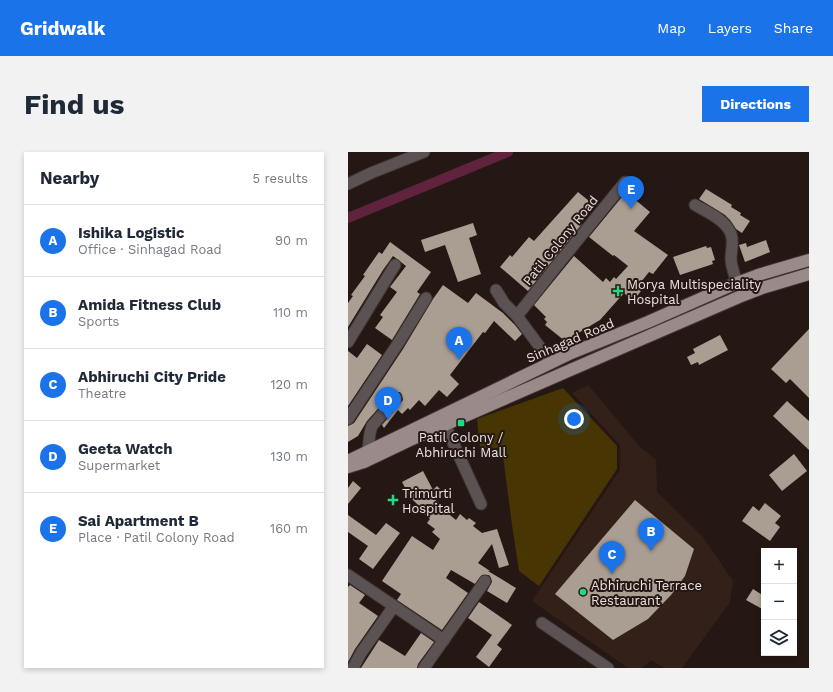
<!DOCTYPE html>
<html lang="en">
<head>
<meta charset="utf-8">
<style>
	body { margin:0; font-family:"Work Sans",sans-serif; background:#f2f2f3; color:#1f2937 }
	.controls { position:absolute; right:12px; bottom:12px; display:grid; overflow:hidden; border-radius:0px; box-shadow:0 2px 6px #0003 }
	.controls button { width:36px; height:36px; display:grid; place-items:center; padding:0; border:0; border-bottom:1px solid #e0e1e3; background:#fff; color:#1f2937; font:20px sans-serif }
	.you { position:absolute; left:226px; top:267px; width:14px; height:14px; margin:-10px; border:3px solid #fff; border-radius:50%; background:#1a73e8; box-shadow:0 0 0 6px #1a73e833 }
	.badge { display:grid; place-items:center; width:26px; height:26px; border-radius:50%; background:#1a73e8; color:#fff; font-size:13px; font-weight:700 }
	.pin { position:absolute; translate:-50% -33px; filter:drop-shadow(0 1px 2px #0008) }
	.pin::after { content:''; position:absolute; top:21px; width:14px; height:12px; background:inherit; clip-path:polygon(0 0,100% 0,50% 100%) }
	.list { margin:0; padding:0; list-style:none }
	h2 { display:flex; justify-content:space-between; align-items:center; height:52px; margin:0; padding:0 16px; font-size:17px }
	h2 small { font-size:13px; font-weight:400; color:#747a83 }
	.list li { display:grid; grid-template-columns:26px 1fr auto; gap:12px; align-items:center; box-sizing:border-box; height:72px; padding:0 16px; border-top:1px solid #e0e1e3 }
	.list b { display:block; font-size:15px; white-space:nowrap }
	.list p { margin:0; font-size:13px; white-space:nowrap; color:#747a83 }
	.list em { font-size:13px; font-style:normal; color:#747a83 }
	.icon { flex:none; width:22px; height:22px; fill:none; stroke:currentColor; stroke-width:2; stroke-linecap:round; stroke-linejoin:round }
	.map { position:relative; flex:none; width:461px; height:516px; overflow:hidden; border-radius:0px }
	header { display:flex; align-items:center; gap:24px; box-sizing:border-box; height:56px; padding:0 20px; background:#1a73e8; color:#fff }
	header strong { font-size:19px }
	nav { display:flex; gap:22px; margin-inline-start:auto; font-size:14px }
	.intro { display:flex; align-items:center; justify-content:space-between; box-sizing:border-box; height:96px; padding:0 24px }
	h1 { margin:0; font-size:28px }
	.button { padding:10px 18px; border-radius:0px; background:#1a73e8; color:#fff; font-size:14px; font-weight:700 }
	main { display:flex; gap:24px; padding:0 24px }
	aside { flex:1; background:#fff; border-radius:0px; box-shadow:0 2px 6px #0003 }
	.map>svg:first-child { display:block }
	.built { fill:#332019 }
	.green { fill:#473503 }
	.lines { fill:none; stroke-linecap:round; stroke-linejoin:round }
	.canal { stroke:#60233e; stroke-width:10 }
	.building { fill:#aa9d92 }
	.street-casing { stroke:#413430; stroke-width:13 }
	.primary-casing { stroke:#413430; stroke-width:14 }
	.street { stroke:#5b5353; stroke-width:11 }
	.primary { stroke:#9a8b8a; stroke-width:12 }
	.poi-dot { fill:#25d886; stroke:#251814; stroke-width:1.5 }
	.labels { text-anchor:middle; stroke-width:4; stroke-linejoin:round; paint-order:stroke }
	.street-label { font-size:13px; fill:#ebe2df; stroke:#251814 }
	.poi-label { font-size:13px; fill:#ebe2df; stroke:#251814; text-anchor:start }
</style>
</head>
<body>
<header>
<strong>Gridwalk</strong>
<nav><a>Map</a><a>Layers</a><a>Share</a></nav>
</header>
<div class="intro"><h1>Find us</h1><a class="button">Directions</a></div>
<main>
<aside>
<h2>Nearby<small>5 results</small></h2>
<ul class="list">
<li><span class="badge">A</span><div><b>Ishika Logistic</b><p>Office · Sinhagad Road</p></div><em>90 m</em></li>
<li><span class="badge">B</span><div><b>Amida Fitness Club</b><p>Sports</p></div><em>110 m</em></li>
<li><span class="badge">C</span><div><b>Abhiruchi City Pride</b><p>Theatre</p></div><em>120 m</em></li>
<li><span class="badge">D</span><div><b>Geeta Watch</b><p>Supermarket</p></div><em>130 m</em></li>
<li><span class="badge">E</span><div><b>Sai Apartment B</b><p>Place · Patil Colony Road</p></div><em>160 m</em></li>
</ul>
</aside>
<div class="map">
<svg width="461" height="516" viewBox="0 0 461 516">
	<rect width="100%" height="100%" fill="#251814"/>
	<polygon class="built" points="240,233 291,294 308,308 309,340 354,384 385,429 382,450 334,516 316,516 303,508 294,516 280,516 184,449 272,318 272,293 224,241"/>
	<polygon class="green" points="215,236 269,294 269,317 191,434 171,419 164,373 154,296 132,296 129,267"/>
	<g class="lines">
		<polyline class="canal" points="0,66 160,0"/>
	</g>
	<g class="building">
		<polygon points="358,37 384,53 383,55 393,61 392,63 402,69 394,81 388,77 382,68 377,63 351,47"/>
		<polygon points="230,40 246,53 232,69 234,72 180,139 152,115 162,103 164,105 181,85 186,89"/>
		<polygon points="278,40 302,60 286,79 320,103 305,122 301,120 289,135 293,139 285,149 276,141 252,168 217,189 197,173 199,170 196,167 198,165 186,153 226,104 255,130 258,126 262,130 266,125 268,127 280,114 266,103 265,104 241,85"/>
		<polygon points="125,71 129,83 121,86 133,122 110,130 97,93 77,100 73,88"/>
		<polygon points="418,88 422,100 397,110 391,93 398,91 399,95"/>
		<polygon points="42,90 83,120 69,140 72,142 44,188 27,176 35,165 32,163 49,140 42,135 58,114 45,104 35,118 0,175 0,151 5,144 3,143 17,124 15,123 31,100 34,102"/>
		<polygon points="358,94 359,96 363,95 367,108 364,109 365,112 332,123 325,105"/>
		<polygon points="95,133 120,151 128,141 155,161 167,173 174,182 167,189 146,169 137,181 135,180 102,223 111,232 99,245 91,238 77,254 71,248 62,258 60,256 54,262 50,258 36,276 34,273 55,248 54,243 52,240 45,240 19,269 10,284 0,290 0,274 6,271 55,197 85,147"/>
		<polygon points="461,177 461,246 442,227 438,231 423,217"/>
		<polygon points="372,183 380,198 351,213 350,210 343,213 339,205 347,201 345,197"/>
		<polygon points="19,192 34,203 0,254 0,199 9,206"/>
		<polygon points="439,249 461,269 461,298 425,264"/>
		<polygon points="446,302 459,319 434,339 421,323"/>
		<polygon points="75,319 85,338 89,334 94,339 86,347 92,352 91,354 108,368 112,362 119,368 121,366 128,371 125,374 134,381 149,377 161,413 151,416 144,392 130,411 142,419 140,419 168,436 159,451 139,439 144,430 143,426 141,423 134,423 127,432 103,418 98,426 120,441 94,478 49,448 53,442 34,429 64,384 85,398 92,387 84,380 87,377 79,371 82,367 76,362 77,360 62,345 54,330"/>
		<polygon points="5,329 13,336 0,352 0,336"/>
		<polygon points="287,348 346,397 337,424 323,443 300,467 265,488 207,442"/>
		<polygon points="417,351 433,364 427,371 432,375 422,389 394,369 405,354 411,359"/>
		<polygon points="0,363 28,383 38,371 52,381 25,417 11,407 20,394 0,380"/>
		<polygon points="2,433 17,443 11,451 30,464 7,497 0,510 0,435"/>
		<polygon points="405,437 416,444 416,458 398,448"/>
		<polygon points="131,450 164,473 149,493 154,497 141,515 128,505 144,483 120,466"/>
		<polygon points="73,481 86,490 70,512 69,516 13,516 31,488 57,504"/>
	</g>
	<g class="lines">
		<g class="street-casing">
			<g id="street">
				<polyline points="0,32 23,21 76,0"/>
				<path d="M347,53C359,60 378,68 383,82C386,90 383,99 383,107C383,114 387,124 389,131"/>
				<polyline points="148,138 156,151 169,164 203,210"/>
				<polyline points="169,164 211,111 277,30"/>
				<polyline points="0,190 47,113"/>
				<polyline points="0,267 49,193 78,146"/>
				<polyline points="97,273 133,352"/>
				<polyline points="20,298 22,281 24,274 48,246"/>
				<polyline points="0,423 96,488"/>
				<polyline points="194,471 260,516"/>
				<polyline points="5,516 13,501 46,454"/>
				<polyline points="76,516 137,429"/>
			</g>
		</g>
		<g class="primary-casing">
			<g id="primary">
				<polyline points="0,309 221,202 300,170 386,132 410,123 461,108"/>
				<polyline points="0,315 16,310 62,288 220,219 391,145 414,136 461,122"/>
			</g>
		</g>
		<use href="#street" class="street"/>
		<use href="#primary" class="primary"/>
	</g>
	<g class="poi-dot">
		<path d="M268 133h4v4h4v4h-4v4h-4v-4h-4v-4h4z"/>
		<rect x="109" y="267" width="8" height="8" rx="2"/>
		<path d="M43 342h4v4h4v4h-4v4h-4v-4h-4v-4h4z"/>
		<circle cx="235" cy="440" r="4"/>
	</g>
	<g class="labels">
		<g class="street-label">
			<text transform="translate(212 88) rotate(-51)" y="5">Patil Colony Road</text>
			<text transform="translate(222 188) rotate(-23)" y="5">Sinhagad Road</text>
		</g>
		<g class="poi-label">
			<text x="279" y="137">Morya Multispeciality<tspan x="279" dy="15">Hospital</tspan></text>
			<text x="113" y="290" text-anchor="middle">Patil Colony /<tspan x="113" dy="15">Abhiruchi Mall</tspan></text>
			<text x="54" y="346">Trimurti<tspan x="54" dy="15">Hospital</tspan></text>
			<text x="243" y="438">Abhiruchi Terrace<tspan x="243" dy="15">Restaurant</tspan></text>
		</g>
	</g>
</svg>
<div class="controls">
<button>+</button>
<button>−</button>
<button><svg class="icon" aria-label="layers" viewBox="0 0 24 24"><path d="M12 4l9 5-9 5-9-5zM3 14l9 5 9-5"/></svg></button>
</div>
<div class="you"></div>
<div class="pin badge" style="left:111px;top:208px">A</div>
<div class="pin badge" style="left:303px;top:399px">B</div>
<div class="pin badge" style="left:264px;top:422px">C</div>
<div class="pin badge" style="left:40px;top:268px">D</div>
<div class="pin badge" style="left:283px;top:57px">E</div>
</div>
</main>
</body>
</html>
